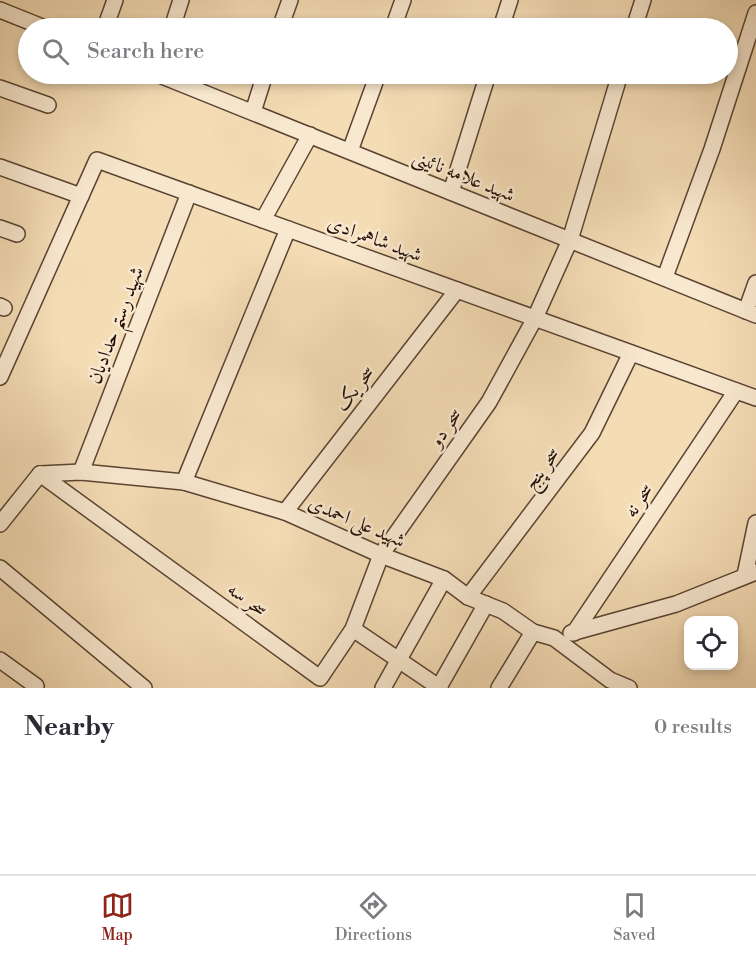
<!DOCTYPE html>
<html lang="en">
<head>
<meta charset="utf-8">
<style>
	body { margin:0; font-family:"Libre Bodoni",Amiri,serif; background:#f2f2f3; color:#2b2b33 }
	.controls { position:absolute; right:18px; bottom:18px; display:grid; overflow:hidden; border-radius:12px; box-shadow:0 3px 9px #0003 }
	.controls button { width:54px; height:54px; display:grid; place-items:center; padding:0; border:0; border-bottom:2px solid #e1e1e2; background:#fff; color:#2b2b33; font:30px sans-serif }
	.list { margin:0; padding:0; list-style:none }
	h2 { display:flex; justify-content:space-between; align-items:center; height:78px; margin:0; padding:0 24px; font-size:26px }
	h2 small { font-size:20px; font-weight:400; color:#7c7c81 }
	.icon { flex:none; width:33px; height:33px; fill:none; stroke:currentColor; stroke-width:2; stroke-linecap:round; stroke-linejoin:round }
	.map { position:relative; flex:none; width:756px; height:688px; overflow:hidden }
	.search { position:absolute; background:#fff; box-shadow:0 3px 9px #0003; left:18px; right:18px; top:18px; height:66px; display:flex; align-items:center; gap:15px; box-sizing:border-box; padding:0 21px; border-radius:33px; color:#7c7c81; font-size:22px }
	.sheet { height:186px; background:#fff }
	nav { display:flex; justify-content:space-around; align-items:center; box-sizing:border-box; height:84px; border-top:2px solid #e1e1e2; background:#fff; font-size:16px; color:#7c7c81 }
	nav a { display:grid; justify-items:center; gap:3px }
	nav .on { color:#8f2418 }
	.map>svg:first-child { display:block }
	.lines { fill:none; stroke-linecap:round; stroke-linejoin:round }
	.minor-casing { stroke:#5a4332; stroke-width:18 }
	.minor { stroke:#f8e8cf; stroke-width:15 }
	.labels { text-anchor:middle; stroke-width:5; stroke-linejoin:round; paint-order:stroke }
	.street-label { font-size:20px; fill:#261006; stroke:#f8e8cf }
</style>
</head>
<body>
<div class="map">
<svg width="756" height="688" viewBox="0 0 756 688">
	<rect width="100%" height="100%" fill="#f4dcb5"/>
	<filter id="stains"><feTurbulence type="fractalNoise" baseFrequency=".00333" numOctaves="4"/><feColorMatrix values="0 0 0 0 .2 0 0 0 0 .09 0 0 0 0 .02 0 0 0 .5 -.17"/></filter>
	<radialGradient id="worn" r=".72"><stop offset=".6" stop-color="#630" stop-opacity="0"/><stop offset="1" stop-color="#630" stop-opacity=".3"/></radialGradient>
	<g class="lines">
		<g class="minor-casing">
			<g id="minor">
				<polyline points="0,10 45,28"/>
				<polyline points="105,28 115,0"/>
				<polyline points="172,28 181,0"/>
				<polyline points="280,28 290,0"/>
				<polyline points="393,28 403,0"/>
				<polyline points="501,28 510,0"/>
				<polyline points="634,28 643,0"/>
				<polyline points="157,74 756,315"/>
				<polyline points="0,88 48,105"/>
				<polyline points="253,112 265,74"/>
				<polyline points="350,151 378,74"/>
				<polyline points="0,167 81,196"/>
				<polyline points="451,192 488,74"/>
				<polyline points="263,220 310,135"/>
				<polyline points="0,228 17,234"/>
				<polyline points="665,277 712,149 756,13"/>
				<polyline points="0,306 4,308"/>
				<polyline points="746,311 756,283"/>
				<polyline points="0,377 97,160 756,398"/>
				<polyline points="81,472 189,193"/>
				<polyline points="40,474 320,678 353,629 381,555 489,402 535,318 570,240 620,74"/>
				<polyline points="40,474 81,472 184,482 285,512 381,555 444,579 468,597 503,611 533,632 554,638 610,680 629,688"/>
				<polyline points="184,482 288,229"/>
				<polyline points="285,512 457,290"/>
				<polyline points="0,524 40,474"/>
				<polyline points="0,568 144,688"/>
				<polyline points="745,575 756,523"/>
				<polyline points="468,597 592,433 631,353"/>
				<polyline points="353,629 440,688"/>
				<polyline points="571,633 676,604 756,572"/>
				<polyline points="574,633 736,391"/>
				<polyline points="0,660 36,686"/>
				<polyline points="439,687 486,604"/>
				<polyline points="383,688 444,579"/>
				<polyline points="499,688 533,632"/>
			</g>
		</g>
		<use href="#minor" class="minor"/>
	</g>
	<g class="labels">
		<g class="street-label">
			<text transform="translate(464 175) rotate(22)" y="7">شهید علامه‌ نائینی</text>
			<text transform="translate(375 238) rotate(20)" y="7">شهید شاهمرادی</text>
			<text transform="translate(115 325) rotate(-69)" y="7">شهید رستم حدادیان</text>
			<text transform="translate(354 388) rotate(-52)" y="7">سحر یک</text>
			<text transform="translate(445 427) rotate(-55)" y="7">سحر دو</text>
			<text transform="translate(541 468) rotate(-54)" y="7">سحر پنج</text>
			<text transform="translate(638 500) rotate(-56)" y="7">سحر نه</text>
			<text transform="translate(357 521) rotate(23)" y="7">شهید علی احمدی</text>
			<text transform="translate(248 599) rotate(36)" y="7">سحر سه</text>
		</g>
	</g>
	<rect width="100%" height="100%" filter="url(#stains)"/>
	<rect width="100%" height="100%" fill="url(#worn)"/>
</svg>
<div class="controls">
<button><svg class="icon" aria-label="locate" viewBox="0 0 24 24"><circle cx="12" cy="12" r="6"/><path d="M12 2v4M12 18v4M2 12h4M18 12h4"/></svg></button>
</div>
<div class="search"><svg class="icon" aria-label="search" viewBox="0 0 24 24"><circle cx="10" cy="10" r="6"/><path d="M15 15l6 6"/></svg>Search here</div>
</div>
<section class="sheet">
<h2>Nearby<small>0 results</small></h2>
<ul class="list">
</ul>
</section>
<nav>
<a class="on"><svg class="icon" aria-label="map" viewBox="0 0 24 24"><path d="M3 6l6-2 6 2 6-2v14l-6 2-6-2-6 2zM9 4v14M15 6v14"/></svg>Map</a>
<a><svg class="icon" aria-label="directions" viewBox="0 0 24 24"><path d="M12 3l9 9-9 9-9-9zM9 14v-3h6M13 9l2 2-2 2"/></svg>Directions</a>
<a><svg class="icon" aria-label="saved" viewBox="0 0 24 24"><path d="M7 4h10v16l-5-4-5 4z"/></svg>Saved</a>
</nav>
</body>
</html>
